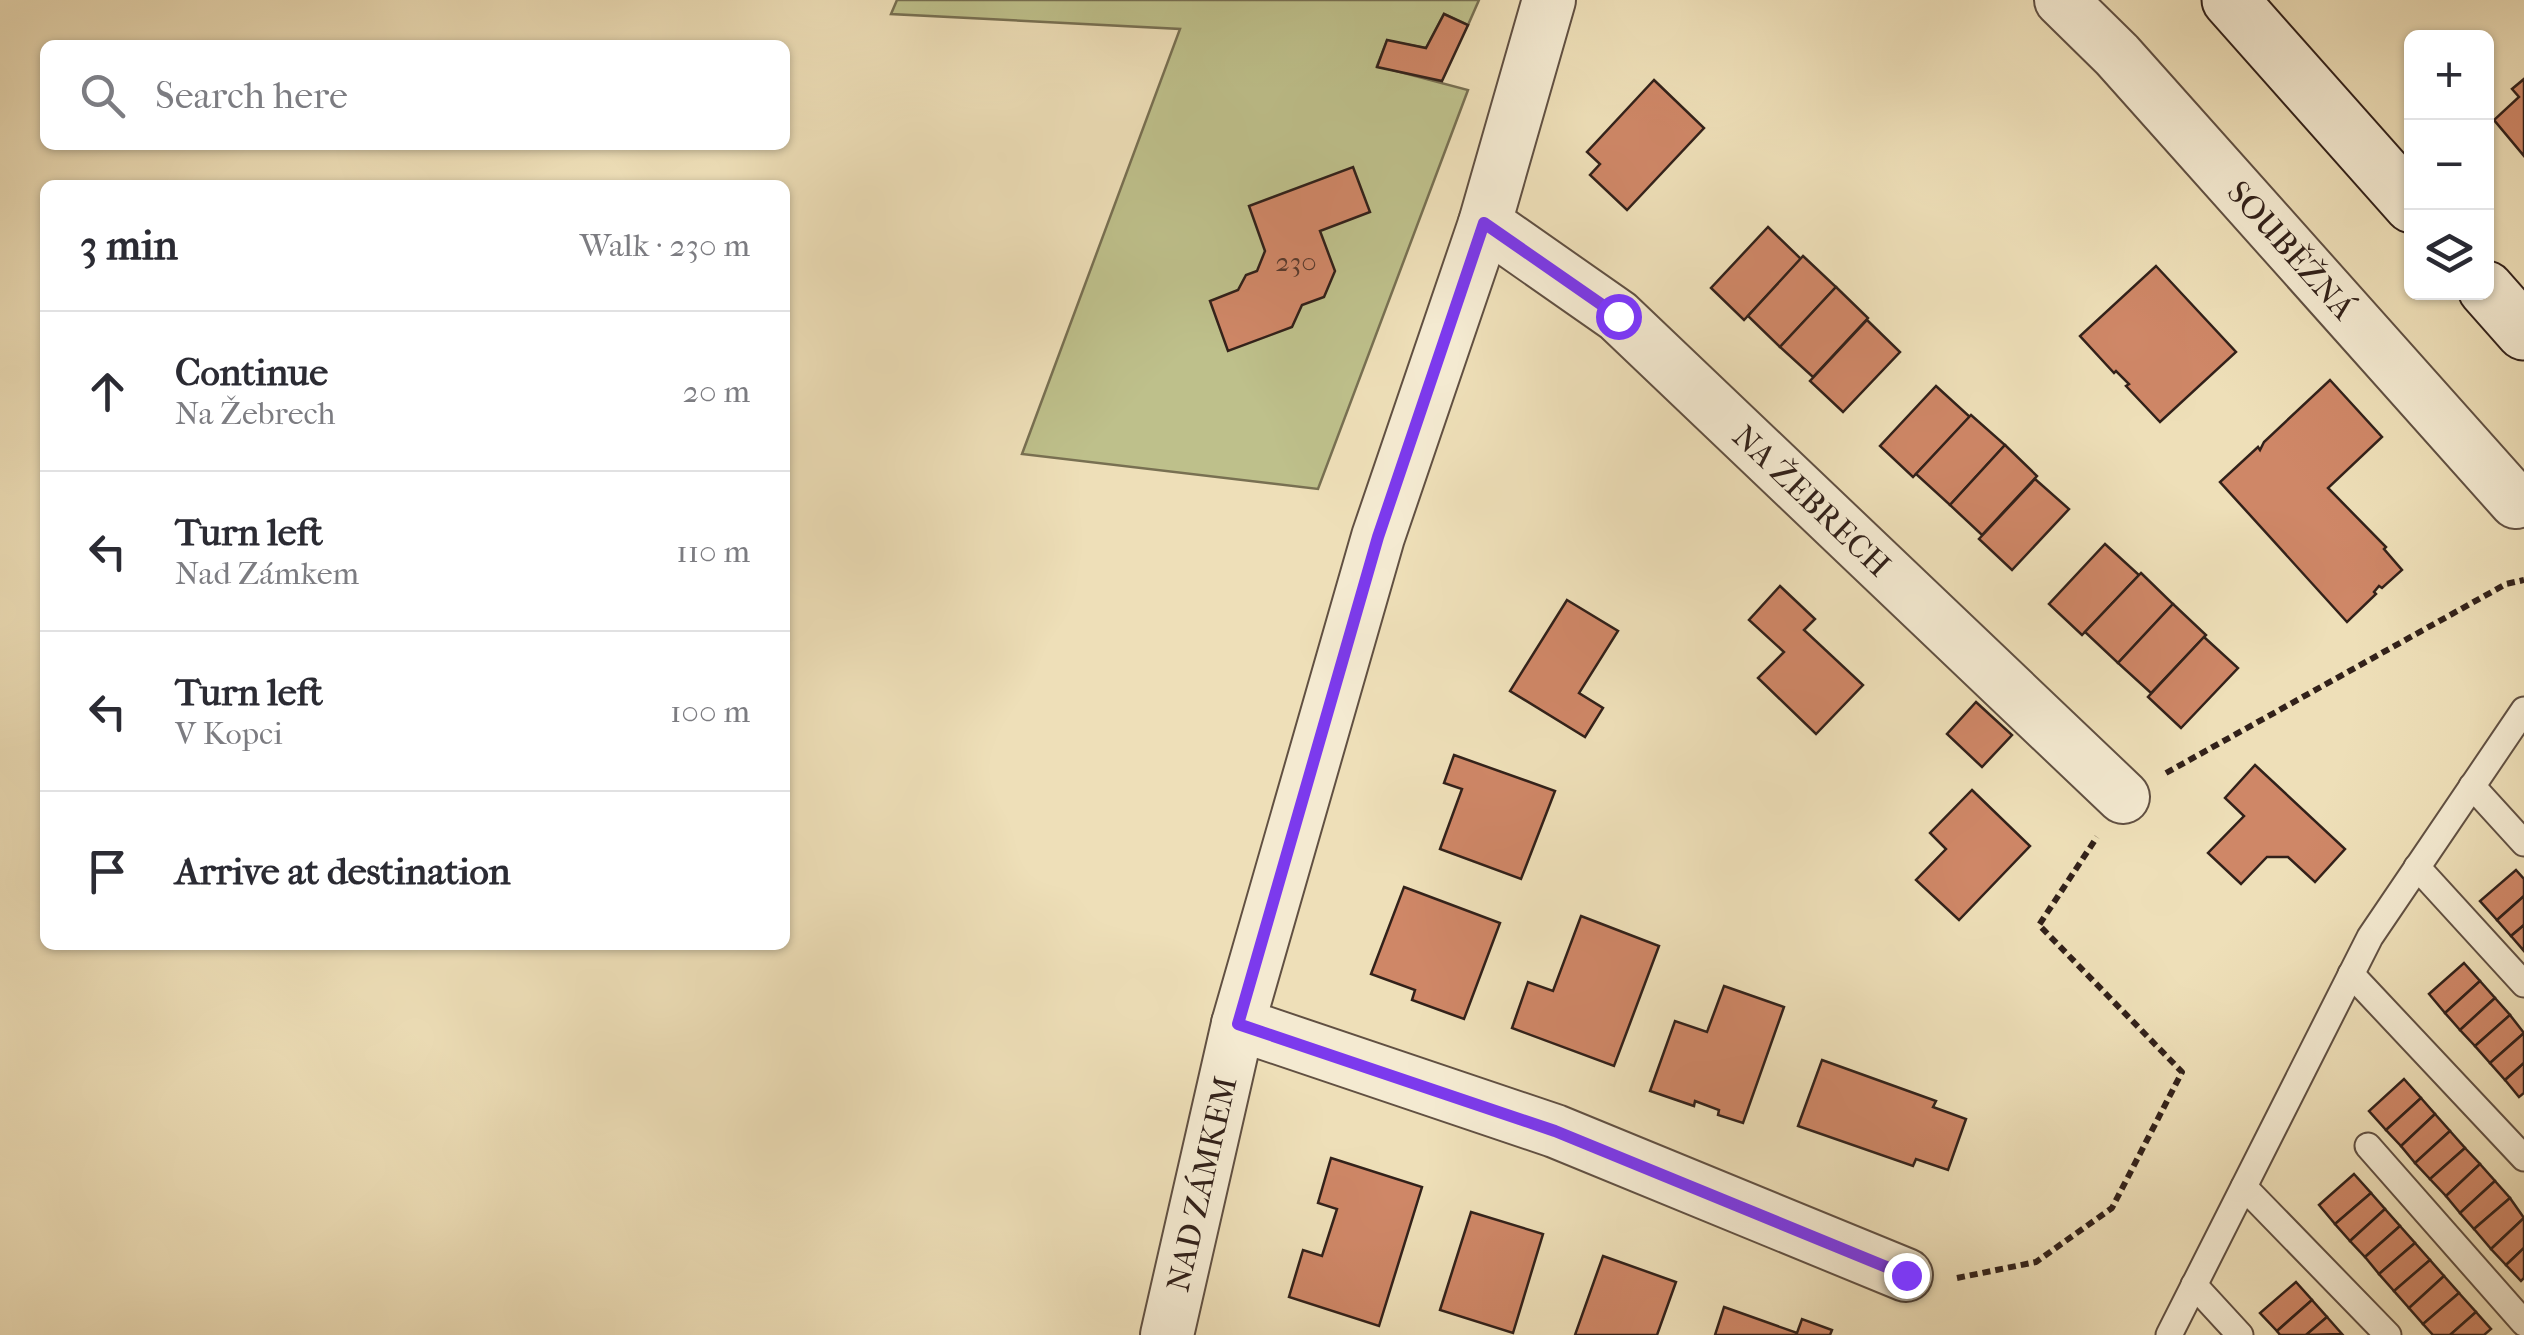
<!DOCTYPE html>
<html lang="en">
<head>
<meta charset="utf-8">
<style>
	body { margin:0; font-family:"IM FELL French Canon",serif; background:#f2f2f3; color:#2b2b33 }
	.controls { position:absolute; right:30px; top:30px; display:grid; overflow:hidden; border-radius:15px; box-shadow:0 2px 8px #0004 }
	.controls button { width:90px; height:90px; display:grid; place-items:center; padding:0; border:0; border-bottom:2px solid #e1e1e2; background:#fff; color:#2b2b33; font:50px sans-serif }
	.stop { position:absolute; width:30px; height:30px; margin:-22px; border:8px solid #7c3aed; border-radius:50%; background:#fff }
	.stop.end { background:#7c3aed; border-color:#fff; box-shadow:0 2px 10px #0008 }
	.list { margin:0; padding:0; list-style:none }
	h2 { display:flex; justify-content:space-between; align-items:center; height:130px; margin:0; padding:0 40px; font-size:42px }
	h2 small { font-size:32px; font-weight:400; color:#7c7c81 }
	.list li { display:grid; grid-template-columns:65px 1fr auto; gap:30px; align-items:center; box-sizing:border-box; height:160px; padding:0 40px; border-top:2px solid #e1e1e2 }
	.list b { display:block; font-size:38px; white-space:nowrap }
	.list p { margin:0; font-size:32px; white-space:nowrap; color:#7c7c81 }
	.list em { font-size:32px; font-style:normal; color:#7c7c81 }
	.icon { flex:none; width:55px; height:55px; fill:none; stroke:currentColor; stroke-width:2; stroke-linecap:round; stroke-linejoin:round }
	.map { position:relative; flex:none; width:2524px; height:1335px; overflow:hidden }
	.search { position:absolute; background:#fff; box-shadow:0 2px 8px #0004; left:40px; top:40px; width:750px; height:110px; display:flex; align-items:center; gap:25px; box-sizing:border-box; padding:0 35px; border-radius:15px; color:#7c7c81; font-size:38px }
	.panel { position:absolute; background:#fff; box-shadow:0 2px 8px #0004; left:40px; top:180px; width:750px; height:770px; border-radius:15px }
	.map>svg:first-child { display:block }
	.green { fill:#bec08b; stroke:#787052; stroke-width:2.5 }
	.building { fill:#cf8767; stroke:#32211a; stroke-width:2.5 }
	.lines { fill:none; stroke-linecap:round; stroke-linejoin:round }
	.lane-casing { stroke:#615042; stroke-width:29 }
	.street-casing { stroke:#615042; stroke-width:56 }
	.secondary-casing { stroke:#32211a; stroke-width:59 }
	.path { stroke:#32211a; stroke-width:6; stroke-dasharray:8 5; stroke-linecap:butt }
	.lane { stroke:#f4ead1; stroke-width:25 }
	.street { stroke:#f4ead1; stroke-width:52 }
	.secondary { stroke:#f4ead1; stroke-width:55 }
	.route { stroke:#7c3aed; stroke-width:12 }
	.labels { text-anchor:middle; stroke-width:10; stroke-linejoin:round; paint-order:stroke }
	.number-label { font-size:28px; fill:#593a2d }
	.street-label { font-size:32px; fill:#32211a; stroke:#f4ead1 }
</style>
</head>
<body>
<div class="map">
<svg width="2524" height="1335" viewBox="0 0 2524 1335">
	<rect width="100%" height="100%" fill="#eedfb8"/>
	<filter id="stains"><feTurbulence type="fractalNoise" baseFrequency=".002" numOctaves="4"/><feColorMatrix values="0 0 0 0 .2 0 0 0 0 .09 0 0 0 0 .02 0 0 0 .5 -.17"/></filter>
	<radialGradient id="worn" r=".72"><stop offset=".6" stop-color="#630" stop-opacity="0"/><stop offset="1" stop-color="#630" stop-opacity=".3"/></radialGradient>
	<polygon class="green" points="897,0 1479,0 1468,25 1444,14 1426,48 1387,41 1377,66 1468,90 1318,489 1022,454 1180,29 891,14"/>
	<g class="building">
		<polygon points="1444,14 1468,25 1442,81 1377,67 1387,40 1426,48"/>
		<polygon points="2524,79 2524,156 2494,120 2519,97 2512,89"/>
		<polygon points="1654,80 1704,128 1627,210 1590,175 1600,164 1587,152"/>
		<polygon points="1353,167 1370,212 1320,231 1335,271 1324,297 1302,305 1292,327 1228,351 1210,301 1238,290 1246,275 1257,271 1265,251 1249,206"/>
		<polygon points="1768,227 1801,259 1744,320 1711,288"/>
		<polygon points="1803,256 1836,287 1780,347 1748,316"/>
		<polygon points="2156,266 2236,352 2160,422 2126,386 2129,384 2116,371 2114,373 2080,336"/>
		<polygon points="1836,287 1868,318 1813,377 1780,347"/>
		<polygon points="1867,320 1900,352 1843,412 1810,381"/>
		<polygon points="2330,380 2382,437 2328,488 2386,547 2384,549 2402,570 2382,588 2379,586 2374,592 2376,594 2347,622 2220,482 2258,447 2260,450 2264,442"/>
		<polygon points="1936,386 1970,417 1913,477 1880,446"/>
		<polygon points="1971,415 2005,445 1950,505 1916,474"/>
		<polygon points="2005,445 2037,476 1982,535 1950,505"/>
		<polygon points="2035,479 2069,509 2012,570 1979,539"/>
		<polygon points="2105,544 2139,575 2082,635 2049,604"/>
		<polygon points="2141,573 2173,604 2118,663 2085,632"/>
		<polygon points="1780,586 1815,619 1804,630 1863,685 1816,734 1758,678 1784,652 1749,620"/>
		<polygon points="1567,600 1618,631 1579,693 1603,708 1585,737 1510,691"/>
		<polygon points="2173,604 2206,635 2151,693 2118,663"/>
		<polygon points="2204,637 2238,668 2181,728 2148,697"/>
		<polygon points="1976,702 2012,735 1982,767 1947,734"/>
		<polygon points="1454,755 1555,791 1521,879 1440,849 1462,789 1444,783"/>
		<polygon points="2255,765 2345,849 2315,882 2288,857 2267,857 2241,884 2208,853 2244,816 2225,798"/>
		<polygon points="1972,790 2030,846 1959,920 1916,880 1946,849 1930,833"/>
		<polygon points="2516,870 2524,879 2524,896 2497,920 2480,901"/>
		<polygon points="1404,887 1500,923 1464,1019 1412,1000 1415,990 1371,974"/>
		<polygon points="2524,896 2524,925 2511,936 2497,920"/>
		<polygon points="1581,916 1659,946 1614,1066 1512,1028 1528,982 1553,991"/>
		<polygon points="2524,925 2524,951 2511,936"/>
		<polygon points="2464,963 2480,981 2445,1013 2429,994"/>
		<polygon points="2480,981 2495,998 2460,1030 2445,1013"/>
		<polygon points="1724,986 1784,1007 1743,1123 1718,1115 1719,1110 1695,1101 1694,1106 1650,1091 1675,1021 1707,1032"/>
		<polygon points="2495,998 2510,1015 2475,1046 2460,1030"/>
		<polygon points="2510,1015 2524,1033 2490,1063 2475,1046"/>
		<polygon points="2524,1033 2524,1063 2505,1080 2490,1063"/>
		<polygon points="1822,1060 1936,1101 1933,1107 1966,1119 1948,1170 1916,1159 1913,1166 1798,1126"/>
		<polygon points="2524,1063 2524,1093 2519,1097 2505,1080"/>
		<polygon points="2404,1079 2421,1098 2386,1130 2369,1111"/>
		<polygon points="2421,1098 2435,1114 2401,1146 2386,1130"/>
		<polygon points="2435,1114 2450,1131 2415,1163 2401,1146"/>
		<polygon points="2450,1131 2465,1148 2430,1179 2415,1163"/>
		<polygon points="2465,1148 2480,1164 2446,1196 2430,1179"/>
		<polygon points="1331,1158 1422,1187 1379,1326 1289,1297 1303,1250 1322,1256 1337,1209 1318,1203"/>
		<polygon points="2480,1164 2495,1181 2460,1213 2446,1196"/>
		<polygon points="2354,1174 2371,1193 2335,1224 2319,1205"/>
		<polygon points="2495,1181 2510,1198 2474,1229 2460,1213"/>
		<polygon points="2371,1193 2385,1209 2350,1241 2335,1224"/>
		<polygon points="2510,1198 2524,1218 2491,1249 2474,1229"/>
		<polygon points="2385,1209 2400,1226 2365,1257 2350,1241"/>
		<polygon points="1471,1212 1543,1234 1513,1333 1440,1310"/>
		<polygon points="2524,1218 2524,1248 2506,1265 2491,1249"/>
		<polygon points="2400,1226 2415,1243 2379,1274 2365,1257"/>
		<polygon points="2415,1243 2430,1260 2394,1291 2379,1274"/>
		<polygon points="2524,1248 2524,1278 2521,1281 2506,1265"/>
		<polygon points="1603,1256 1676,1282 1657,1335 1575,1335"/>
		<polygon points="2430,1260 2444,1276 2409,1308 2394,1291"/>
		<polygon points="2444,1276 2459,1293 2423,1324 2409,1308"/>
		<polygon points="2296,1282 2312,1300 2277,1331 2260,1313"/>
		<polygon points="2459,1293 2476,1312 2450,1335 2433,1335 2423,1324"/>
		<polygon points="2312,1300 2327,1317 2306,1335 2280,1335 2277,1331"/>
		<polygon points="1724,1307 1797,1333 1802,1319 1832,1330 1830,1335 1715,1335"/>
		<polygon points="2476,1312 2491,1329 2484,1335 2450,1335"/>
		<polygon points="2327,1317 2342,1334 2306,1335"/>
	</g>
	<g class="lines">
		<g class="lane-casing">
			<g id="lane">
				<polyline points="2472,786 2524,843"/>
				<polyline points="2417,867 2524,984"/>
				<polyline points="2351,974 2524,1158"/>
				<polyline points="2368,1146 2524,1323"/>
				<polyline points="2244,1187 2388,1335"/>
				<polyline points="2194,1285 2240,1335"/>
				<polyline points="2169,1335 2370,937 2524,710"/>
			</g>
		</g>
		<g class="street-casing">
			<g id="street">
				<path id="s1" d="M2061,0L2117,55L2516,502"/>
				<path id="s2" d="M1485,223L1618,316L2123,797"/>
				<polyline points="1238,1024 1555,1131 1906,1275"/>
				<path id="s3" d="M1167,1335L1238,1024L1378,537L1485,223L1549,0"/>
			</g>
		</g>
		<g class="secondary-casing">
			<g id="secondary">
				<polyline points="2230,0 2412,205"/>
				<polyline points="2486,289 2524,332"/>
			</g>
		</g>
		<g class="path">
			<polyline points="2166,773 2506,584 2524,580"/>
			<polyline points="1957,1278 2036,1262 2112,1208 2182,1072 2039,925 2097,837"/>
		</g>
		<use href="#lane" class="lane"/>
		<use href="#street" class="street"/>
		<use href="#secondary" class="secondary"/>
	</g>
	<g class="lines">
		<polyline class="route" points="1618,316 1484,223 1378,537 1238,1024 1555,1131 1906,1275"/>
	</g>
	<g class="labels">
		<g class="number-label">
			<text x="1296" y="271">230</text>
		</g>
		<g class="street-label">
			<text dy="11" stroke="none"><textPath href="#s1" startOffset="340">SOUBĚŽNÁ</textPath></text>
			<text dy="11" stroke="none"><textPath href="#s2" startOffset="430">NA ŽEBRECH</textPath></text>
			<text dy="11" stroke="none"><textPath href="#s3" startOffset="155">NAD ZÁMKEM</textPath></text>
		</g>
	</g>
	<rect width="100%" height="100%" filter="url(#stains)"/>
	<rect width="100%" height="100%" fill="url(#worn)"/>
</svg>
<div class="controls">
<button>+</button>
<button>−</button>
<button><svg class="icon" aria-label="layers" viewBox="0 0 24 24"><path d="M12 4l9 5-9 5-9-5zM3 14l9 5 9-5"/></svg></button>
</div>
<div class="stop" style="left:1618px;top:316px"></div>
<div class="stop end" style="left:1906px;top:1275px"></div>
<div class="search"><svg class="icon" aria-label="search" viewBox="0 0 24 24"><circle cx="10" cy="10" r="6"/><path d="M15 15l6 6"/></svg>Search here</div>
<section class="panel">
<h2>3 min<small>Walk · 230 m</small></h2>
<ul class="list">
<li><svg class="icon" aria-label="ahead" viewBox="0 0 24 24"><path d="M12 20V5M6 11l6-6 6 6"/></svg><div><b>Continue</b><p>Na Žebrech</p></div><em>20 m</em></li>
<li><svg class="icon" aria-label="left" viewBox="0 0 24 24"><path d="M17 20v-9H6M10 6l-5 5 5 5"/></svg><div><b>Turn left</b><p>Nad Zámkem</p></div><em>110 m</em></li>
<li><svg class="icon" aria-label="left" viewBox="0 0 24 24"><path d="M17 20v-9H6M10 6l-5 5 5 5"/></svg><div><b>Turn left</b><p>V Kopci</p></div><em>100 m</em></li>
<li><svg class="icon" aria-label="arrive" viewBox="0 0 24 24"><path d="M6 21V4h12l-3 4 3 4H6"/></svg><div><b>Arrive at destination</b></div></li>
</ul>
</section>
</div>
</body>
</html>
